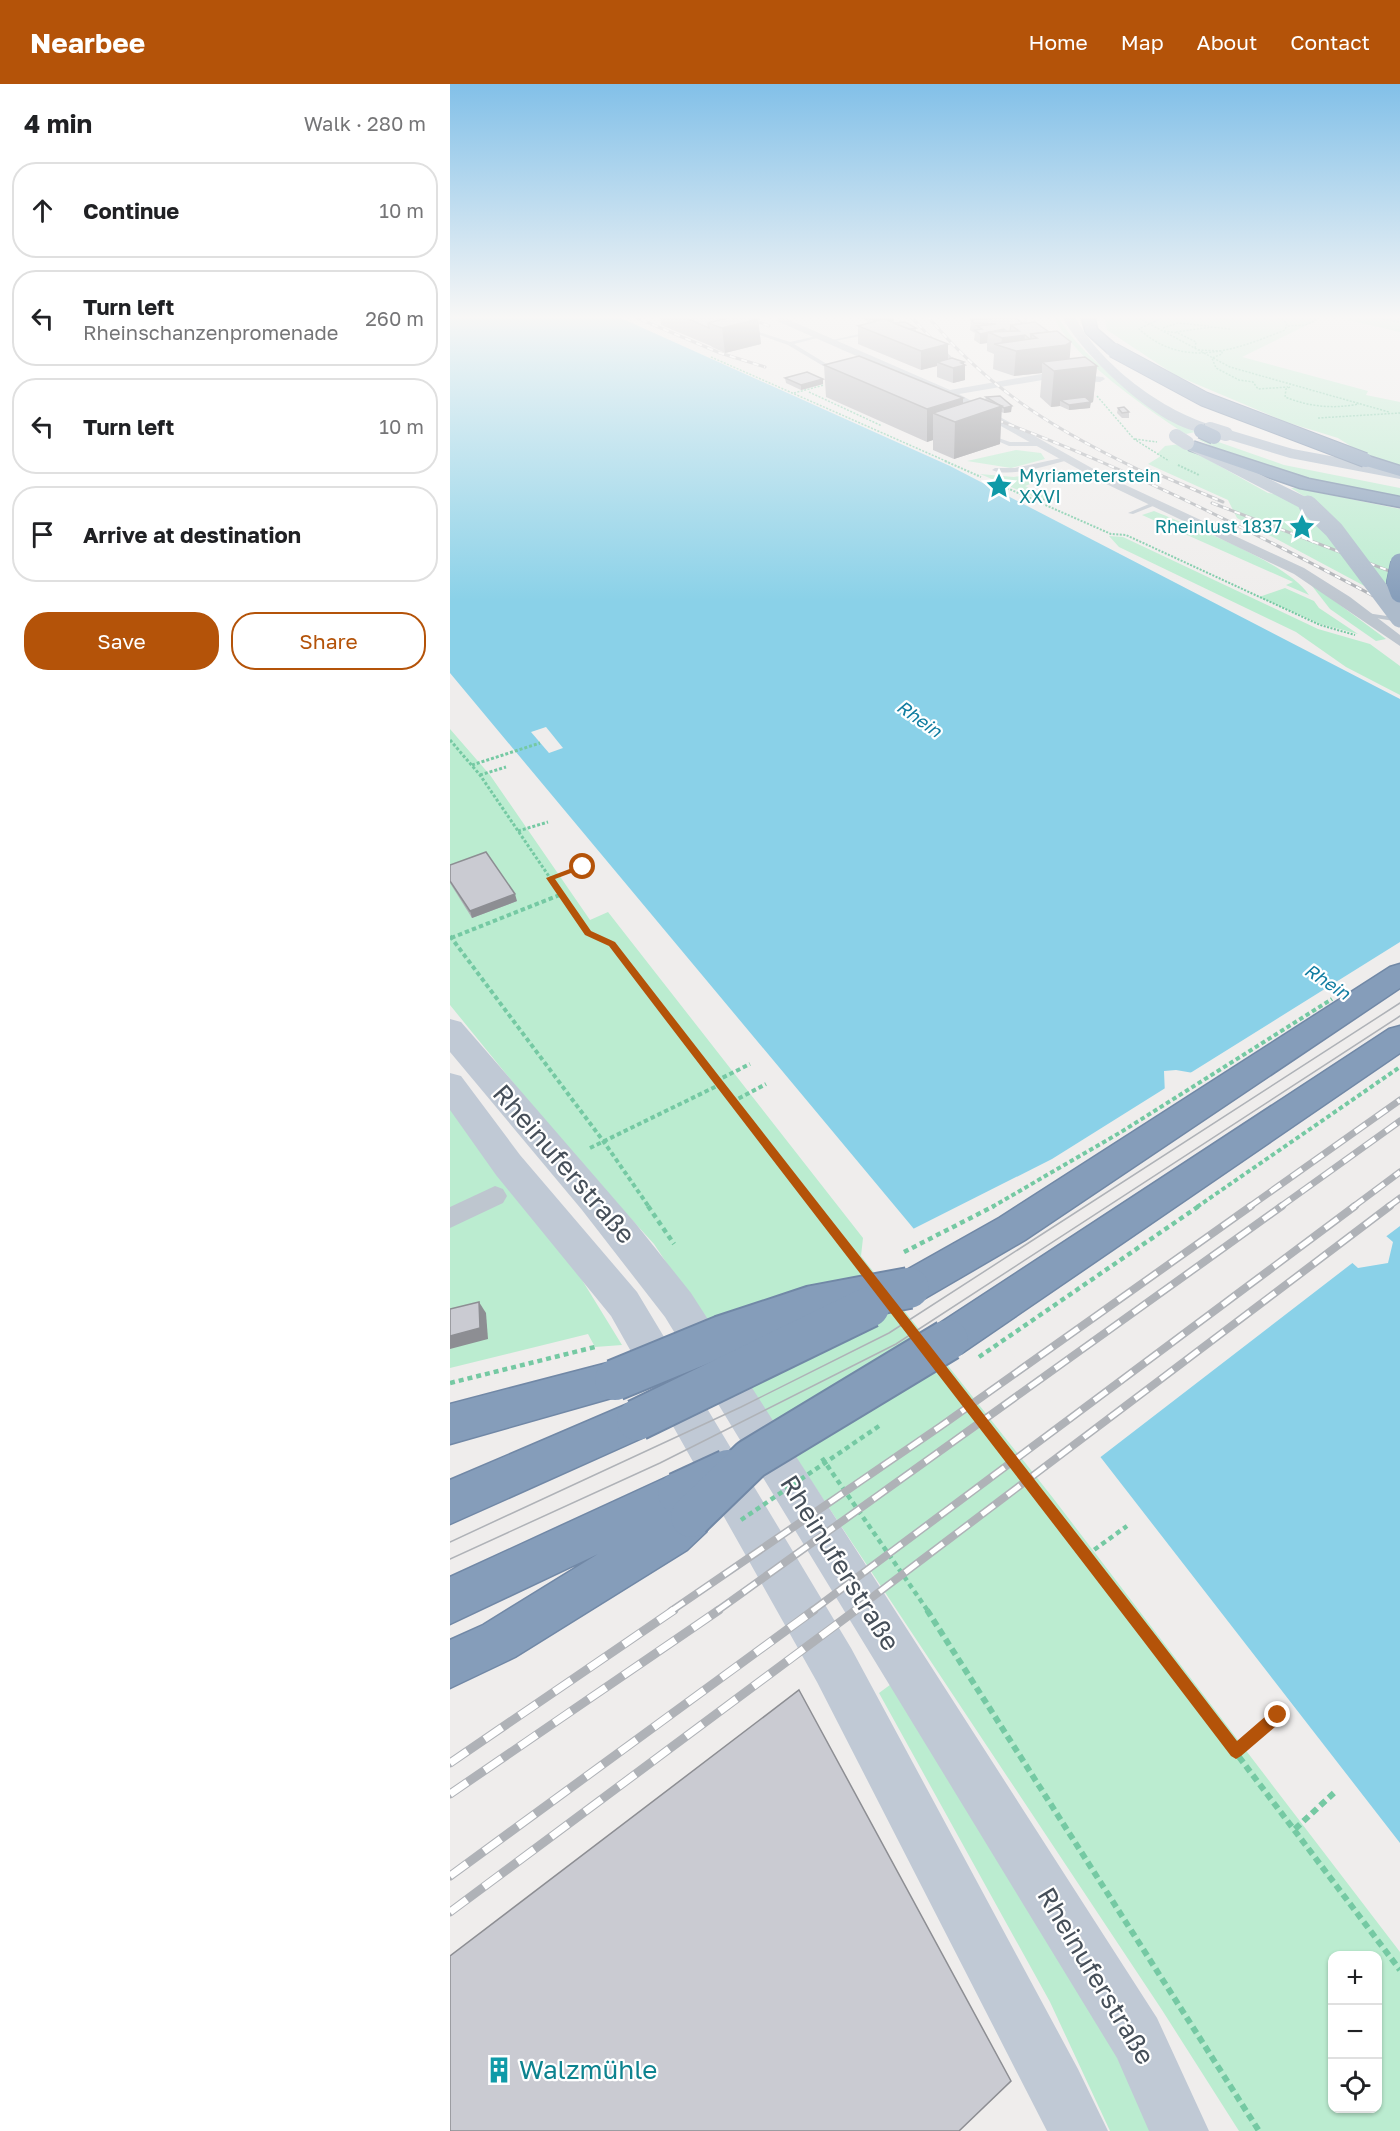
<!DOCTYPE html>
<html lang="en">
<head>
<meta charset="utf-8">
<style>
	body { margin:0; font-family:"Golos Text",sans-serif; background:#f6f6f6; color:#202124 }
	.controls { position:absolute; right:18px; bottom:18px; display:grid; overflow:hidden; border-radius:12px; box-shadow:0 2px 4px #0004 }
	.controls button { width:54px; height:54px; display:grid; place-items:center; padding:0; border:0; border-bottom:2px solid #e0e0e0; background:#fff; color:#202124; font:30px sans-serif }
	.stop { position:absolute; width:18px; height:18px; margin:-14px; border:4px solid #b45309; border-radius:50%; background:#fff }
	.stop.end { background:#b45309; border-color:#fff; box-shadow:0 2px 6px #0008 }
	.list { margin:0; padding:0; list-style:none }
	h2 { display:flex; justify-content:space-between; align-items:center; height:78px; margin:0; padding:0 24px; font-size:26px }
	h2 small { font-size:20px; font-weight:400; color:#757577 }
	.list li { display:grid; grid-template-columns:39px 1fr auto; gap:18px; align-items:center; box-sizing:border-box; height:96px; margin:0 12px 12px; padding:0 12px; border:2px solid #e0e0e0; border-radius:24px }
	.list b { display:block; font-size:22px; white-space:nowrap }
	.list p { margin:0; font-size:20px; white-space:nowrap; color:#757577 }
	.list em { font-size:20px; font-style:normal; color:#757577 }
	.actions { display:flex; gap:12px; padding:18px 24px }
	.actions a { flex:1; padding:14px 0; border:2px solid #b45309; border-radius:24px; text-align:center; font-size:21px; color:#b45309 }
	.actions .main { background:#b45309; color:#fff }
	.icon { flex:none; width:33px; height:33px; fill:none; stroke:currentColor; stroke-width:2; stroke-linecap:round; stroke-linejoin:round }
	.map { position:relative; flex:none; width:950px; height:2047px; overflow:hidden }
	header { display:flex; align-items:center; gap:36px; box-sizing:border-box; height:84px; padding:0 30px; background:#b45309; color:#fff }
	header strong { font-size:28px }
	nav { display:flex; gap:33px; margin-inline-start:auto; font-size:21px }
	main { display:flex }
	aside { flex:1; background:#fff }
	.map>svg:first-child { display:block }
	.green { fill:#bbecd0; fill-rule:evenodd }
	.water { fill:#8ad1e8; fill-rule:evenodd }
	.pier { fill:#efedec }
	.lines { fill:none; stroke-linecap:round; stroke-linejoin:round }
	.highway-casing { stroke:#7188a6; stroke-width:3 }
	.path-far5 { stroke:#75c9a3; stroke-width:1.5; stroke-dasharray:2 1.5; stroke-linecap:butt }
	.path-far4 { stroke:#75c9a3; stroke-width:2; stroke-dasharray:2 1.5; stroke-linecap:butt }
	.path-far3 { stroke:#75c9a3; stroke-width:3; stroke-dasharray:3 2; stroke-linecap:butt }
	.path-far2 { stroke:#75c9a3; stroke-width:4; stroke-dasharray:4.5 3; stroke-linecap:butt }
	.path-far1 { stroke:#75c9a3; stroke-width:4.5; stroke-dasharray:5 4; stroke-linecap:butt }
	.path { stroke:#75c9a3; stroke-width:6; stroke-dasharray:7 4.5; stroke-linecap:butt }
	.lane { fill:#bec6cf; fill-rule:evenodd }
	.street { fill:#bec6cf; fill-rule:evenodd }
	.secondary { fill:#c0c9d5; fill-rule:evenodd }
	.primary { fill:#adbbcb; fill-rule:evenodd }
	.highway { fill:#859dba; fill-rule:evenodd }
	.tram { stroke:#afb2b7; stroke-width:1.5 }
	.rail-far3-casing { stroke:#afb2b7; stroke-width:3 }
	.rail-far2-casing { stroke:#afb2b7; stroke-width:7 }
	.rail-far1-casing { stroke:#afb2b7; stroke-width:8 }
	.rail-casing { stroke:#afb2b7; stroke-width:9 }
	.rail-far3 { stroke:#fff; stroke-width:2; stroke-dasharray:6; stroke-linecap:butt }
	.rail-far2 { stroke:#fff; stroke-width:4.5; stroke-dasharray:13; stroke-linecap:butt }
	.rail-far1 { stroke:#fff; stroke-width:5; stroke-dasharray:16; stroke-linecap:butt }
	.rail { stroke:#fff; stroke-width:7; stroke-dasharray:21; stroke-linecap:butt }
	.highway-bridge-far2-casing { stroke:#7188a6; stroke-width:16; stroke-linecap:butt }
	.highway-bridge-far1-casing { stroke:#7188a6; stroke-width:20; stroke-linecap:butt }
	.highway-bridge-casing { stroke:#7188a6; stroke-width:44; stroke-linecap:butt }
	.path-bridge-far1 { stroke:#75c9a3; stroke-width:4; stroke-dasharray:4.5 3; stroke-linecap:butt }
	.path-bridge { stroke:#75c9a3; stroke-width:4.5; stroke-dasharray:5 4; stroke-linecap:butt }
	.primary-bridge-far1 { stroke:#adbbcb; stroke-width:14 }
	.primary-bridge { stroke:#adbbcb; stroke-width:19 }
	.highway-bridge-far2 { stroke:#859dba; stroke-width:14 }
	.highway-bridge-far1 { stroke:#859dba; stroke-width:19 }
	.highway-bridge { stroke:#859dba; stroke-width:40 }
	.wall { fill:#aeafb5 }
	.shaded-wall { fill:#8d8e93 }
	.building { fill:#cacbd2; stroke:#8d8e93; stroke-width:1.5 }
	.route { fill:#b45309 }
	.labels { text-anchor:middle; stroke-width:4.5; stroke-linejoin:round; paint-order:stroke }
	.far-culture-label { font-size:18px; fill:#0d838f; stroke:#fff; text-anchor:start }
	.far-water-label { font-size:18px; font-style:italic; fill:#117da1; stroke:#fff }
	.near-street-label { font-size:26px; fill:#464f59; stroke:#fff }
	.near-culture-label { font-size:26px; fill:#0d838f; stroke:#fff; text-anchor:start }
</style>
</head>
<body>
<header>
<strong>Nearbee</strong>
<nav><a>Home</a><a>Map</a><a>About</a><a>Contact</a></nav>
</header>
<main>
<aside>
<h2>4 min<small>Walk · 280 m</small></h2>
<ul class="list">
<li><svg class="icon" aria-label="ahead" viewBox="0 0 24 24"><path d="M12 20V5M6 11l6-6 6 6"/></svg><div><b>Continue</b></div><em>10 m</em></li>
<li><svg class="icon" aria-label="left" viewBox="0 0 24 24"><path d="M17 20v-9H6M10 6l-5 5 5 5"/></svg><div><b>Turn left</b><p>Rheinschanzenpromenade</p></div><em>260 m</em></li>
<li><svg class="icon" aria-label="left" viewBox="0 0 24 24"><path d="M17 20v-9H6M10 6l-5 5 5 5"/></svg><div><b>Turn left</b></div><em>10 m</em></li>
<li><svg class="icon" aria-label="arrive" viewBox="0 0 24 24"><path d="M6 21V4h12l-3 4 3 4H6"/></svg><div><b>Arrive at destination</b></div></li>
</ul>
<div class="actions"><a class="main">Save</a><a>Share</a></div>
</aside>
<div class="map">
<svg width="950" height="2047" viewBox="0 0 950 2047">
	<rect width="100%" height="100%" fill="#efedec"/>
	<g class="green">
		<path d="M603,231H607C630,274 702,325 745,348L736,350C698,326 620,272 603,231Z"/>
		<polygon points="654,231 801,231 795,237 807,231 871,232 871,234 792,273 918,307 916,311 950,318 950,386 940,387 888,354 836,338 725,291 657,246"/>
		<polygon points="876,231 927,231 950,235 950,248"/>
		<path d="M757,354L834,381L950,404V416C882,404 811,388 749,356Z"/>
		<polygon points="730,360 818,409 857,414 841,404 845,404 950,425 950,521 787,434 778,416 698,380 711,372 707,370 715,362"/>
		<polygon points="566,366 591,369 595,375 561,384 517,377"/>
		<polygon points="596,387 599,388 584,394 583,399 575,402 598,413 589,415 530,390 564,393"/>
		<path d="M704,427C742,443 837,478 859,511L836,501L843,498L692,431Z"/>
		<polygon points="659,452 673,453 868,545 920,560 950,582 950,611 896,583 846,548 669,463"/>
		<polygon points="859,498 936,555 926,557 880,525"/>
		<polygon points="835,504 864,517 869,524 908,550 870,540 809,513"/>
		<path d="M0,645L40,691L140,836L158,828L413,1154L411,1172L603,1414L950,1868V2047H789L712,1926L204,1160L113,1060L0,921ZM882,1872H928V2024H882Z"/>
		<polygon points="0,1024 113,1165 172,1261 145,1263 138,1250 0,1284"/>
		<polygon points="448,1595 630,1897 689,2018 700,2047 660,2047 600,1918 429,1609"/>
	</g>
	<path class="water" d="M0,231H164L500,382L950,615V1759L652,1375L459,1139L0,589ZM726,986L749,990L943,1158L938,1179L908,1184L715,1011L714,987Z"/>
	<g class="pier">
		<polygon points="96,643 113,664 99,669 81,648"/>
		<polygon points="950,858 950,1142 934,1154 748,993 737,991"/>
		<polygon points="717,1003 717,1010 905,1177 648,1375 461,1146 602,1075"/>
	</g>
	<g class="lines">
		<g class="highway-casing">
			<g id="highway">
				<polygon points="631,231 644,231 647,245 668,263 668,269 658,269 636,249"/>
				<polygon points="745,358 859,395 950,413 950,423 850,404 739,366 737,363 739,360"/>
				<polygon points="915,371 950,382 950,392 909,380 907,376"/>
				<polygon points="950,880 950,904 575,1156 472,1216 459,1221 446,1216 440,1204 446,1192 549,1134 940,883"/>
				<polygon points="950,942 950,969 512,1269 498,1274 484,1269 479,1256 484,1243 939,945"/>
				<polygon points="165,1277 179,1283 185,1296 179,1309 0,1360 0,1320"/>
				<polygon points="187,1316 201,1322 207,1336 201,1350 0,1440 0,1396"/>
				<polygon points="228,1388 243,1394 249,1409 247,1414 256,1418 263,1433 256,1448 237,1466 65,1573 0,1604 0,1556 33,1541 148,1470 0,1540 0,1493"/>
			</g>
		</g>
		<g class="path-far5">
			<polyline points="683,231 780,283 939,328"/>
			<path d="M718,231L689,245C734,286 785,266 835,246L837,240L828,231"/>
			<polyline points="752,231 779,236"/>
			<polyline points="909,231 950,238"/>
			<polyline points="838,242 855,241 865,237 866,234 857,231"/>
			<polyline points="713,244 728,239 759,242"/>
			<polyline points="714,247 728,249 746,258 745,265"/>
			<polyline points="726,248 762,243 780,245"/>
			<polyline points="748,266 772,267 772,270 762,274 766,284 789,296 803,298 808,305 838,303"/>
			<polyline points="261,273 498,378"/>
			<path d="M840,303L836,305L835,313C860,323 883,325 909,320"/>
			<polyline points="359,308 432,342"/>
			<polyline points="344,309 374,301"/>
			<polyline points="647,312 684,355 719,377"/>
			<polyline points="868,334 950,329"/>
			<polyline points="685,355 707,358"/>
		</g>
		<g class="path-far4">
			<polyline points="495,377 531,393"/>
			<polyline points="728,381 749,391"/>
			<polyline points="557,404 661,450 676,451 870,541 905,551"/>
			<polyline points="590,417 600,413"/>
		</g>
		<g class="path-far3">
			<polyline points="0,656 30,691 111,810"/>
			<polyline points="22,681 90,659"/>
			<polyline points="30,691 56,683"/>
			<polyline points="68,747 98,738"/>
			<polyline points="100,794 133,783"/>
		</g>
		<g class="path-far2">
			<polyline points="110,808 138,849 162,860 364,1123"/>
			<polyline points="0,852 154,1058 199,1123"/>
			<polyline points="1,854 112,810"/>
			<polyline points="266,997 300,980"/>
			<polyline points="282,1018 316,1000"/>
			<polyline points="140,1064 269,1001"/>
		</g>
		<g class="path-far1">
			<polyline points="198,1122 224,1160"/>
			<polyline points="363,1122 406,1178"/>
			<polyline points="498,1295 679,1527"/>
			<polyline points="0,1299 145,1263"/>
			<polyline points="372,1374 478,1527"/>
			<polyline points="637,1471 677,1442"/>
		</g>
		<g class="path">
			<polyline points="477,1526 809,2047"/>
			<polyline points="678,1526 950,1886"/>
			<polyline points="786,1667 828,1631"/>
			<polyline points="845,1745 887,1706"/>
		</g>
		<g class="lane">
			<polygon points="575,231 579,231 576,240 585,251 581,251 572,240"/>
			<polygon points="293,243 340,258 371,251 371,253 344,260 390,288 385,289 338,261 293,245"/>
			<polygon points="423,247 425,249 380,258 378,257"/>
			<polygon points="534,349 560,358 591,358 594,360 591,362 559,362 534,351"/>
			<path d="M616,373L618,376C599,381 560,394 542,386L545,384H565Z"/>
			<polygon points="706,417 709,419 708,420 683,430 678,429"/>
			<polygon points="910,528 950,534 950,538 913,532 910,532"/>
		</g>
		<g class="street">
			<polygon points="330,232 500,306 620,285 625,288 622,290 653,293 655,295 650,298 615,296 610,293 509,310 656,392 854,484 900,513 950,551 950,562 844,490 648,396 495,311 327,237 326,235"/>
			<polygon points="45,1102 53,1105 57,1112 53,1119 0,1144 0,1123"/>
		</g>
		<g class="secondary">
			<polygon points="0,935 11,938 186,1140 241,1209 707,1934 759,2047 699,2047 667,1974 215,1233 132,1126 0,968"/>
			<polygon points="0,989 11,992 70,1071 187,1208 401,1564 628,1985 658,2047 597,2047 367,1598 161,1232 46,1091 0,1026"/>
		</g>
		<g class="primary">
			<path d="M611,231H624C648,279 714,329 766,342L768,345L766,348C721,359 629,268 611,231Z"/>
			<polygon points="776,345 843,365 950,385 950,395 840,374 770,353 768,350"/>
			<polygon points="737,354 864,417 867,421 864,425 852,425 731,362 729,359"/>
		</g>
		<use href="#highway" class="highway"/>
		<g class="tram">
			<polyline points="0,1458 291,1323 439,1249 950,919"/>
			<polyline points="0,1475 210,1379 446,1260 950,932"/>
		</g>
		<g class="rail-far3-casing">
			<g id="rail-far3">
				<polyline points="180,231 270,269 315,283"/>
				<polyline points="291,231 319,242"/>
				<polyline points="459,231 512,286"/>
				<path d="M477,231C539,308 614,351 702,392"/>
				<path d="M536,332C680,384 815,454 950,526"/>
				<polyline points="696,385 773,418"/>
				<polyline points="762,419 950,491"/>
			</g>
		</g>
		<g class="rail-far2-casing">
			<g id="rail-far2">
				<polyline points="799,1123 950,1016"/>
				<polyline points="830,1123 950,1037"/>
				<polyline points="903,1123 950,1088"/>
				<polyline points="938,1123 950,1114"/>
			</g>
		</g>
		<g class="rail-far1-casing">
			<g id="rail-far1">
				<polyline points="221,1527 491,1342 801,1122"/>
				<polyline points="267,1527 832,1122"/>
				<polyline points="362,1527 905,1122"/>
				<polyline points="404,1527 940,1122"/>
			</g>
		</g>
		<g class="rail-casing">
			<g id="rail">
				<polyline points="0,1679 224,1526"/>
				<polyline points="0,1710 269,1526"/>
				<polyline points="0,1792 364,1526"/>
				<polyline points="0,1828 406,1526"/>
			</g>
		</g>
		<use href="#rail-far3" class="rail-far3"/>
		<use href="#rail-far2" class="rail-far2"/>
		<use href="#rail-far1" class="rail-far1"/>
		<use href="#rail" class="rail"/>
		<g class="highway-bridge-far2-casing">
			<g id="highway-bridge-far2">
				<polyline points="663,266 754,315 915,376"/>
				<polyline points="751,347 764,353"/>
			</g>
		</g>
		<g class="highway-bridge-far1-casing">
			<polyline id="highway-bridge-far1" points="950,479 946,498 950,509"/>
		</g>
		<g class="highway-bridge-casing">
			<g id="highway-bridge">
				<polyline points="165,1296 272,1252 363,1222 459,1204"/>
				<polyline points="187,1336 419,1223"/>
				<polyline points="228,1409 278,1386"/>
				<polyline points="241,1433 301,1375 498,1256"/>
			</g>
		</g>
		<g class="path-bridge-far1">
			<polyline points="542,1123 671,1048 882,915"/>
			<polyline points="747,1123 950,983"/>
		</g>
		<g class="path-bridge">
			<polyline points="454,1168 544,1122"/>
			<polyline points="529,1273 749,1122"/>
			<polyline points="291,1436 429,1342"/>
		</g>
		<g class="primary-bridge-far1">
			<polyline points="760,345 776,350"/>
			<polyline points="726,352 737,359"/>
		</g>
		<polyline class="primary-bridge" points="858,421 884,446 950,534"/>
		<use href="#highway-bridge-far2" class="highway-bridge-far2"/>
		<use href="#highway-bridge-far1" class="highway-bridge-far1"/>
		<use href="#highway-bridge" class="highway-bridge"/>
	</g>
	<g class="wall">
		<polygon points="210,231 286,231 308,235 311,260 275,269 262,263 261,262 211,241"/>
		<polygon points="412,231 442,231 444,237 440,238 466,244 466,248 498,260 498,275 514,278 515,296 503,299 487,293 487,282 471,286 408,260 408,242 420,239 413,235"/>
		<polygon points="522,231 547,231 546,235 564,233 620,275 647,282 643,318 640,318 640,324 619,326 610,322 601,323 590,313 592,289 564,292 543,285 544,270 537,267 537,259 530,260 524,256 525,249 520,246 521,236 522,236"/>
		<polygon points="374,281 513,314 513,319 535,316 536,313 561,328 554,329 551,328 550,360 504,375 483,366 483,356 477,358 376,313"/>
		<polygon points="335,294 373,295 373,300 351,306 336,299"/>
		<polygon points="668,324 679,328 679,334 672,334 667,329"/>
		<polygon points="0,781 67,817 22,834 0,799"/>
	</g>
	<g class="shaded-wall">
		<polygon points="444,232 444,237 423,241 423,236"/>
		<polygon points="308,235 311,260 275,269 272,244"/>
		<polygon points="554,245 554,254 581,250 575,251 574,266 621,258 619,283 647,282 643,318 619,321 610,316 610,322 601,323 604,287 592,278 592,289 564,292 566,267 551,262 552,254 538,249"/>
		<polygon points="538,249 537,259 530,260 530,250"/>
		<polygon points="498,260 498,279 487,278 487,282 471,286 471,267"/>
		<polygon points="514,278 514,281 515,281 515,296 503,299 503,284"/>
		<polygon points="373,295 373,300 351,306 351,301"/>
		<polygon points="513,314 513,329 552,322 550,360 504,375 505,338 483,329 483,356 477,358 477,325"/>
		<polygon points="641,318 640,324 619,326 619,321"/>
		<polygon points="562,322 561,328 554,329 554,324"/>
		<polygon points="65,810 67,817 22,834 20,827"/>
		<polygon points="29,1218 36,1229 38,1255 0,1265 0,1252"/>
	</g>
	<g class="building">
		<polygon points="229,231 286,231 287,232 258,239 259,244"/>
		<polygon points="289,231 298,231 308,235 272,244 258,239"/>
		<polygon points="415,231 442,231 444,232 423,236"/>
		<polygon points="545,231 544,232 522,232 522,231"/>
		<polygon points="564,233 574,240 561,241 560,247 557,248 554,245 530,250 525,246 532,245 527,242 546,240 524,239 521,236"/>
		<polygon points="434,235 498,260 471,267 408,242"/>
		<polygon points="455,238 466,244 459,245 444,239"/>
		<polygon points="585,238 599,248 581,250 581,255 580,255 575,251 552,254 538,248 569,247 561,241"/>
		<polygon points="607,247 621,258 616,261 566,267 544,260 587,254 581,250"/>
		<polygon points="409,272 513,314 477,325 374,281"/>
		<polygon points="635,273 647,282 604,287 592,278"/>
		<polygon points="502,274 514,278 511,279 515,281 503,284 487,278"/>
		<polygon points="357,288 373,295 351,301 335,294"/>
		<polygon points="550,312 562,322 554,324 536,313"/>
		<polygon points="635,313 641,318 619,321 610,316"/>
		<polygon points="530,314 552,322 505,338 483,329"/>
		<polygon points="674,323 679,328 672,329 668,324"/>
		<polygon points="36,768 65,810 20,827 0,797 0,781"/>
		<polygon points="29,1218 30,1244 0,1252 0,1225"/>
		<polygon points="349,1606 561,1997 509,2047 0,2047 0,1872"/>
	</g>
	<linearGradient id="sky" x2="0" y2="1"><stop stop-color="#82c0e8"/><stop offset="0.45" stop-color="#f8f7f6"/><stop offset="1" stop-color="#f8f7f6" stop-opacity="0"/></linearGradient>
	<rect width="950" height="518" fill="url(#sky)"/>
	<path class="route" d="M130,781L137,783L105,795L141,847L165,858C371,1125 582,1389 787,1657L823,1626H833V1636L791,1672L786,1675L781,1672C575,1401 365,1133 159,862L135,851L96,794Z"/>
	<defs>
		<g id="sight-bare" transform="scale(2.07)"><path d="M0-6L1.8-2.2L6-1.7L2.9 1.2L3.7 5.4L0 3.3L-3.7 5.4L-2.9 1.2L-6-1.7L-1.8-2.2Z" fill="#0f9aa8" stroke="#fff" stroke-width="2.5" paint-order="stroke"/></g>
		<g id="building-bare" transform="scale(2.07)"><path d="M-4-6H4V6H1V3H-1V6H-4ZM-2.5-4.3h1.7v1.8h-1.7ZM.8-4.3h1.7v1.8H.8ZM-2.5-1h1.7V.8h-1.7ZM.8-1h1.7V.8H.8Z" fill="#0f9aa8" stroke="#fff" stroke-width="2.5" paint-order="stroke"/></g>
	</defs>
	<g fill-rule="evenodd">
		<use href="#sight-bare" x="549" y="402"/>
		<use href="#sight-bare" x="852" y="443"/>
		<use href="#building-bare" x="49" y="1986"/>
	</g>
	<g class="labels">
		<g class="far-culture-label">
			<text x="569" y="398">Myriameterstein<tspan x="569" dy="21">XXVI</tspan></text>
			<text x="832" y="449" text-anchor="end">Rheinlust 1837</text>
		</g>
		<g class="far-water-label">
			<text transform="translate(469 635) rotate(35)" y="6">Rhein</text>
			<text transform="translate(877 898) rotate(33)" y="6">Rhein</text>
		</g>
		<g class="near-street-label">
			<text transform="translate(114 1080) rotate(49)" y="9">Rheinuferstraße</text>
			<text transform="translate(390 1479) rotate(58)" y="9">Rheinuferstraße</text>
			<text transform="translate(646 1892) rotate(59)" y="9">Rheinuferstraße</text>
		</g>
		<g class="near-culture-label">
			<text x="69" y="1995">Walzmühle</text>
		</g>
	</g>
</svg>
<div class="controls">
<button>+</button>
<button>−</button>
<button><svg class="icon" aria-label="locate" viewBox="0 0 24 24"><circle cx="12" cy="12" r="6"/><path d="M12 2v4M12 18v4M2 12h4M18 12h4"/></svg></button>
</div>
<div class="stop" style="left:133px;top:783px"></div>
<div class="stop end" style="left:828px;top:1631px"></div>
</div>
</main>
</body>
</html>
